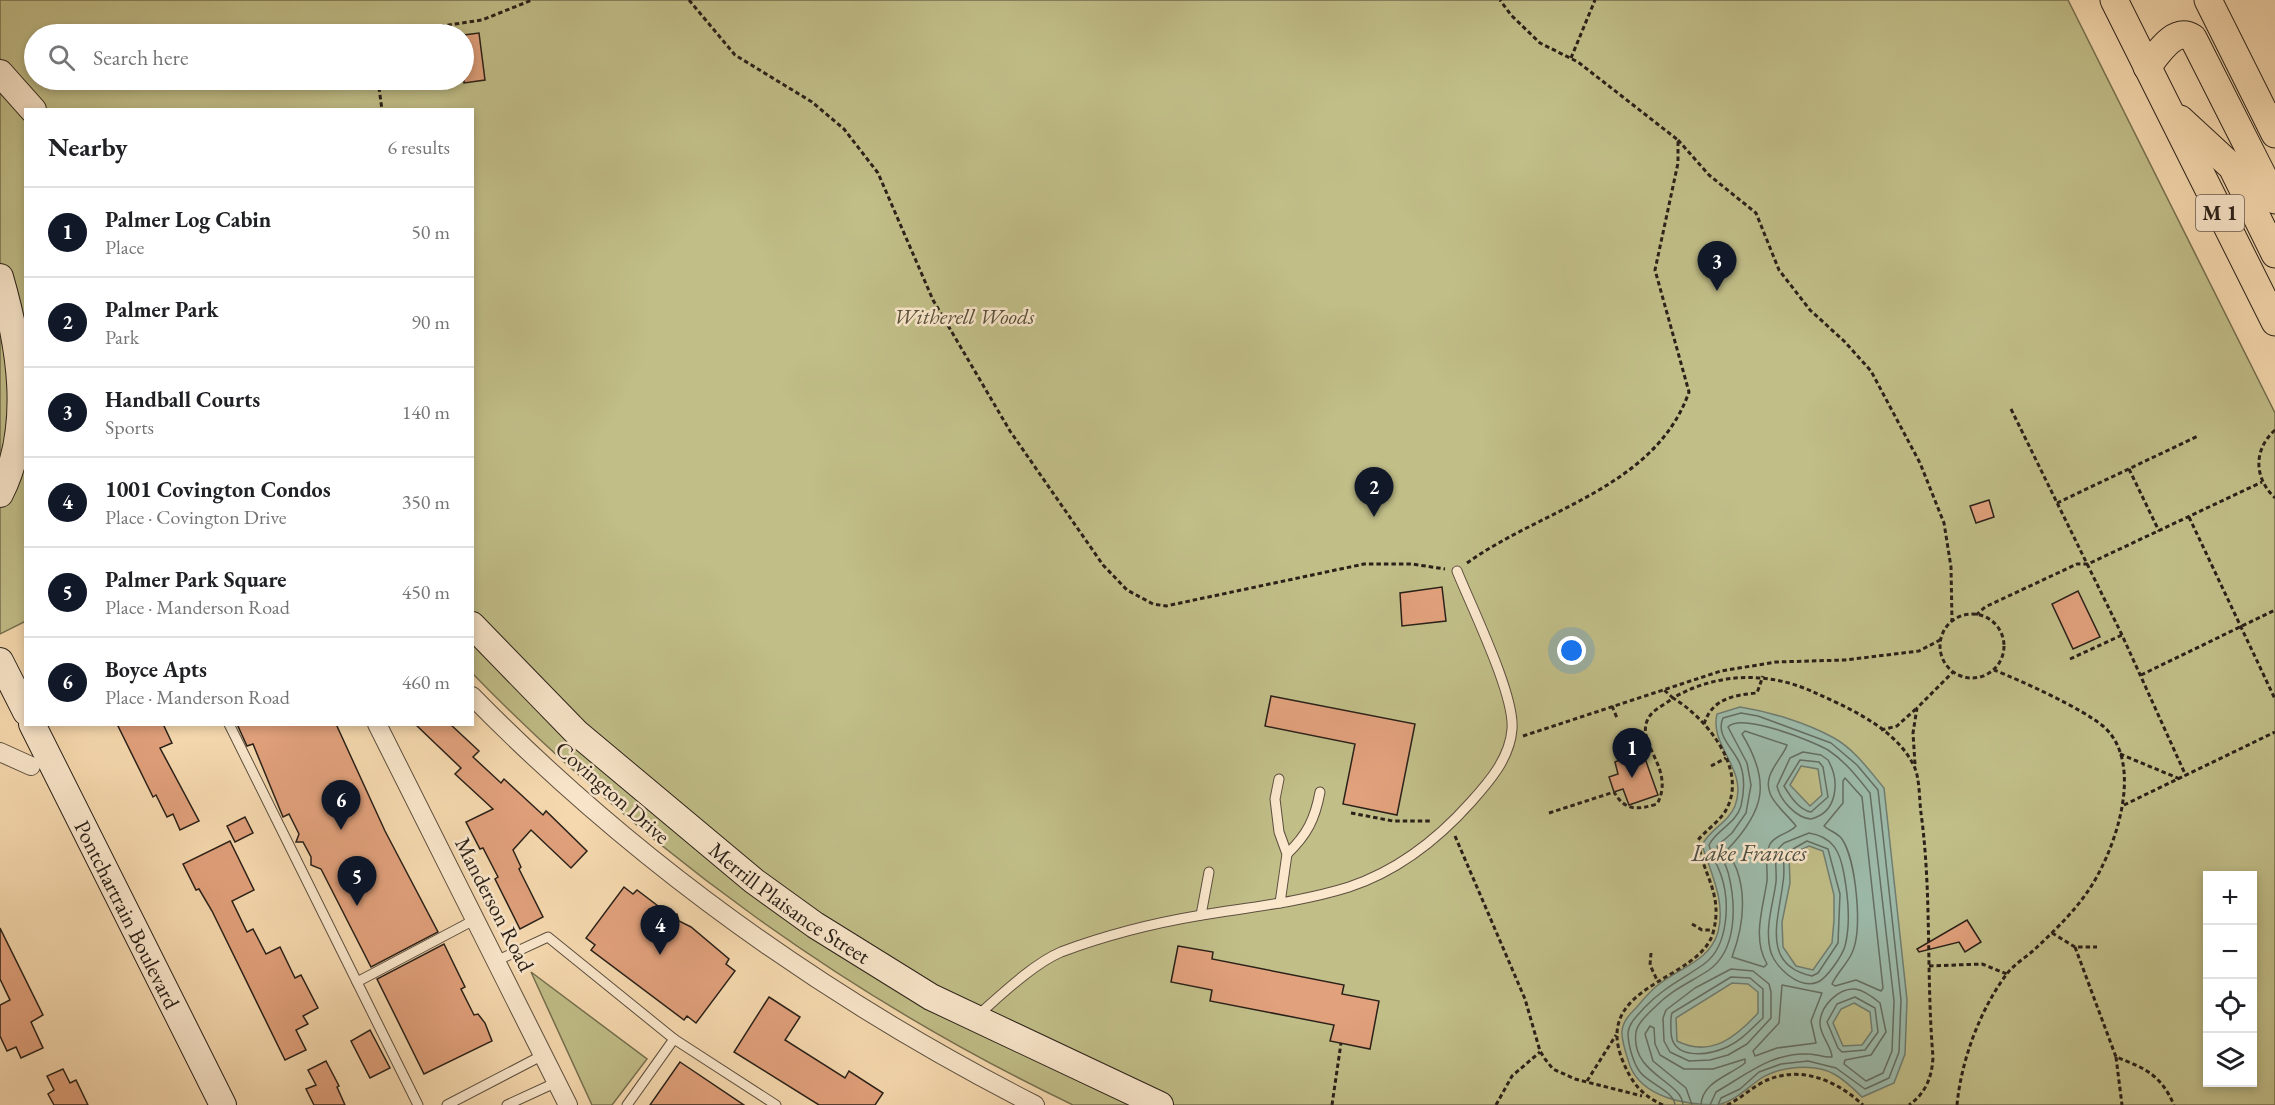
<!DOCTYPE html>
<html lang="en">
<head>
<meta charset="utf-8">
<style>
	body { margin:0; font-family:"EB Garamond",serif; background:#f2f2f2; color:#202124 }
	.controls { position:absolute; right:18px; bottom:18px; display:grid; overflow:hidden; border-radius:0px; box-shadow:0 3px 9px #0003 }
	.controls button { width:54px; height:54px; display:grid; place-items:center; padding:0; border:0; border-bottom:2px solid #e0e0e0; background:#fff; color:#202124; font:30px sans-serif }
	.you { position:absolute; left:1572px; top:651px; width:21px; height:21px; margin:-15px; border:4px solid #fff; border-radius:50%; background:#1a73e8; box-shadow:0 0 0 9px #1a73e833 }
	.badge { display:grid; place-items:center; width:39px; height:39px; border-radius:50%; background:#111827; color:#fff; font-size:20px; font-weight:700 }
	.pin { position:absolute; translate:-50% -50px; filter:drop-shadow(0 2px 3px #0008) }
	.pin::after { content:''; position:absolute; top:32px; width:21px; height:18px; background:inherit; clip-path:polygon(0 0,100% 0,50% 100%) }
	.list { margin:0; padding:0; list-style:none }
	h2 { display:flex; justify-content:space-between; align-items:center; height:78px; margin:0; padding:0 24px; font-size:26px }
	h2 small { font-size:20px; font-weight:400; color:#757577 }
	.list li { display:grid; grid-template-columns:39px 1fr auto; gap:18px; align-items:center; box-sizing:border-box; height:90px; padding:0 24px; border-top:2px solid #e0e0e0 }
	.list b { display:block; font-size:22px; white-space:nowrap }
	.list p { margin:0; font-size:20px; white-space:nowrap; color:#757577 }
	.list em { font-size:20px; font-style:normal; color:#757577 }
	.icon { flex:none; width:33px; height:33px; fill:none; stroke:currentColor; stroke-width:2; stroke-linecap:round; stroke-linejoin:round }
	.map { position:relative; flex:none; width:2275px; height:1105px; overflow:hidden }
	.search { position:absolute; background:#fff; box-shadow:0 3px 9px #0003; left:24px; top:24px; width:450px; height:66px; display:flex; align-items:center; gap:15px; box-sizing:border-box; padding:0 21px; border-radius:33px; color:#757577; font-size:22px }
	.panel { position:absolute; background:#fff; box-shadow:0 3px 9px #0003; left:24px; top:108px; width:450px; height:618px; border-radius:0px }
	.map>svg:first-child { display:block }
	.green { fill:#c1be88; stroke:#767050; stroke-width:1.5; fill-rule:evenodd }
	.water { fill:#9dbbab; stroke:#6f7d71; stroke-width:1.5; fill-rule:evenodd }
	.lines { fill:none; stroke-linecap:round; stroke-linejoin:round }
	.shore { stroke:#646e62; stroke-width:1.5 }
	.building { fill:#e1a17c; stroke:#2a2119; stroke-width:1.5 }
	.lane-casing { stroke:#5d4f3f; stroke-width:11 }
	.street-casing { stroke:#5d4f3f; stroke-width:20 }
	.secondary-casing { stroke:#2a2119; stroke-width:28 }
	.primary-casing { stroke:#2a2119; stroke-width:29 }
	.path { stroke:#2a2119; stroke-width:3; stroke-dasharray:4.5 3; stroke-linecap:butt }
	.lane { stroke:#fae7cc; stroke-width:9 }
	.street { stroke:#fae7cc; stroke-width:18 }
	.secondary { stroke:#fae7cc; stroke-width:26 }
	.primary { stroke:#f7dab0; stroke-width:27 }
	.labels { text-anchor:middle; stroke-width:5; stroke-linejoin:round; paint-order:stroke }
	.shield { fill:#fae7cc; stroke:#685c4f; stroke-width:1.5 }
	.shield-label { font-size:21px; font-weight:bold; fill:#2a2119 }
	.park-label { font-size:22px; font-style:italic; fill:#57503a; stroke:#fae7cc }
	.street-label { font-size:22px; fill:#2a2119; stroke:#fae7cc }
	.water-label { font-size:24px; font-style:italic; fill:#4c4f45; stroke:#fae7cc }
</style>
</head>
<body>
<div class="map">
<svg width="2275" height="1105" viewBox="0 0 2275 1105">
	<rect width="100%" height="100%" fill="#f7dab0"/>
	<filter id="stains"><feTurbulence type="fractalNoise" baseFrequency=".00333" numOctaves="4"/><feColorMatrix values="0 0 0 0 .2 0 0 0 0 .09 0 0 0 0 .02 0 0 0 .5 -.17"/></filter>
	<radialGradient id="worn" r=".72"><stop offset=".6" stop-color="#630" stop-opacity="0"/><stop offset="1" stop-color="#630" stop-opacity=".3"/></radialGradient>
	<g class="green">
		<path d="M0,0H2068L2275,413V1105H1073C849,998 646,851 473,674L472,110H26V621L0,634ZM34,34H464V80H34ZM2208,876H2252V1082H2208Z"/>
		<polygon points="531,972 647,1059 612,1105 592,1105"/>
	</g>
	<path class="water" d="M1740,707C1771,712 1807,723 1834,738C1854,749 1869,770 1884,788L1907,1000L1905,1054L1894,1083L1862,1097C1854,1089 1845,1080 1834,1074C1815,1063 1779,1066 1760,1079C1747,1088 1735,1101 1718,1105C1686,1105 1643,1098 1630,1066C1627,1056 1621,1041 1622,1031C1623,1021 1630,1014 1636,1008C1643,1000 1650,991 1658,985C1679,968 1710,961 1718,932C1726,902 1711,873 1702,845C1710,829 1728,823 1735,806C1749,769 1709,747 1717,714ZM1801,766L1818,769L1822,795L1810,806L1790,785ZM1809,846L1823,851L1834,895V920L1832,943L1813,970L1796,966L1783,947L1782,922L1790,883L1789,855ZM1732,983L1748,984L1758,992V1013C1736,1037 1711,1058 1677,1041L1676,1018ZM1854,1003L1870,1012L1872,1031L1862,1045L1843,1046L1833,1023L1841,1009Z"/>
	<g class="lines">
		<g class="shore">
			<path d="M1745,731L1787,745C1785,752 1777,761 1773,769C1758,794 1782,808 1796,826C1789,834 1776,834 1770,844C1764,855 1768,869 1767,881C1763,908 1752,938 1767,964L1764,967L1732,957C1742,930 1747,899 1737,870C1734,863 1730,856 1728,849C1765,810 1771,782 1742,734Z"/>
			<path d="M1803,752L1821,755L1828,760C1840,781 1838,812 1811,819C1796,818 1780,800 1777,786L1790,758Z"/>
			<path d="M1800,760L1819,762L1823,767L1828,797L1811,812C1799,810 1790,796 1784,786Z"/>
			<path d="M1845,778L1862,797L1883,988L1881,991L1856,980L1835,986L1832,984C1837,973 1847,964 1852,953C1863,929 1856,860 1842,839C1837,832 1829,831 1824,826L1843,803V781Z"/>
			<path d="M1809,833C1833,837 1840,851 1844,874C1848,896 1851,923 1845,946C1842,956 1827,978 1818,982C1799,990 1774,967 1770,949C1765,926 1773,905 1776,882C1777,871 1774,860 1777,850L1784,843Z"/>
			<path d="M1807,841L1828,849L1840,894L1838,943L1818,973L1812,976C1760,965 1779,919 1783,882C1785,873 1783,863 1784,854Z"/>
			<polygon points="1731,969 1753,971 1769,984 1771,992 1771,1018 1747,1044 1728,1055 1710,1060 1689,1061 1670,1052 1664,1041 1663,1018 1666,1010 1695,988"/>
			<path d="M1731,977L1750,978L1763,989V1018C1751,1029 1742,1040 1727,1047C1707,1056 1672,1060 1671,1032C1671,1025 1670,1019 1672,1013Z"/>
			<polygon points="1782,985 1822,993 1811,1021 1816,1043 1777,1048 1755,1056 1753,1051 1779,1023"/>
			<polygon points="1855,997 1875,1008 1878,1032 1865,1050 1842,1052 1838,1048 1827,1022 1837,1004"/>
			<path d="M1675,1105C1674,1091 1648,1083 1640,1072C1633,1063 1628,1044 1628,1033C1629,1022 1639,1014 1645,1007C1663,988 1683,979 1704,964C1729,946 1730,901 1721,875C1717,864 1712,856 1709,845C1716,830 1736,824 1741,806C1744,793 1745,777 1740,764C1734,749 1715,735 1723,718L1741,713L1758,716L1831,743L1857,765L1878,790L1901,1000L1899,1052L1889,1078L1865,1089L1836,1068L1808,1061L1781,1064L1759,1072L1740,1089L1721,1098L1718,1105"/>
			<path d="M1683,1105C1682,1081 1630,1074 1636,1032C1638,1022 1649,1013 1656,1006C1671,990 1691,982 1709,970C1737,950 1736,906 1729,876C1727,865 1720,856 1717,846L1732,833L1746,813L1751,785L1747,763L1728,727C1741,712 1812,741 1828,750C1845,761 1858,778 1870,793L1894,1001L1892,1051L1883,1073L1866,1081L1844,1064L1845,1060L1871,1055L1886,1032L1880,1003C1874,998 1863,990 1855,989C1838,988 1821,1006 1820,1022C1819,1035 1832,1046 1832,1057C1824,1058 1817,1054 1809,1054C1772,1052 1746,1075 1716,1092L1710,1105"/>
			<path d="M1692,1105L1686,1088L1653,1061L1645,1034L1650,1026L1654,1028L1655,1044L1660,1055L1684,1069H1713L1745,1059V1063C1729,1076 1702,1082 1701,1105"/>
		</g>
	</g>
	<g class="building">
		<polygon points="479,33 485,80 464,83 464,35"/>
		<polygon points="1989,500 1994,517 1976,523 1970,506"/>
		<polygon points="1442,587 1446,621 1402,626 1400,593"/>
		<polygon points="2078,591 2100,637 2073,649 2052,604"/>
		<polygon points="1271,696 1415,724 1397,815 1343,804 1355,744 1265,726"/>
		<polygon points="117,724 163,724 172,743 160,748 199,821 180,830 173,814 167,817 156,795 153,797"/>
		<polygon points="237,724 336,724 385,831 438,932 371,967 321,869 311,865 311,857 303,842 296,842 299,834 289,814 283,817 253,744 247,746"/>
		<polygon points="415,724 450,724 479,751 473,757 501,783 504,779 543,815 546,811 587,851 571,868 531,830 513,850 521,867 519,869 543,917 520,929 495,879 498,877 483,848 480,849 466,822 493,809 455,774 461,768"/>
		<polygon points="1642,750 1658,795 1629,805 1623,789 1614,792 1609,777 1618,774 1615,762"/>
		<polygon points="245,817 253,833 235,842 227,826"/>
		<polygon points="230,841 254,890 232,901 247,932 253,929 266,954 280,947 295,978 301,975 318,1008 303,1016 308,1024 296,1030 306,1050 285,1060 212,911 199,889 196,890 183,864"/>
		<polygon points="624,887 633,894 637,890 670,915 677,914 679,921 691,927 729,959 726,964 735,971 696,1023 687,1016 684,1020 591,950 595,945 586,938"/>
		<polygon points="1967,920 1981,942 1965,952 1959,942 1919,952 1917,949"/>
		<polygon points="0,928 43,1015 31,1022 43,1048 21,1058 16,1047 7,1051 0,1036 0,1005 10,1000 0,979"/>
		<polygon points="444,944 465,987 461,989 474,1015 478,1014 485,1023 492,1041 424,1074 377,979"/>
		<polygon points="1178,946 1213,952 1212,959 1344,985 1342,994 1379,1001 1370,1049 1330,1041 1334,1025 1210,1001 1212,990 1171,982"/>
		<polygon points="769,997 800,1017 785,1040 845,1078 849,1071 883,1093 875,1105 819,1105 734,1052"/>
		<polygon points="370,1030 390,1068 370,1078 351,1041"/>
		<polygon points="326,1061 339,1086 337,1087 345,1105 314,1105 306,1089 316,1085 308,1070"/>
		<polygon points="680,1062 744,1105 650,1105"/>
		<polygon points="63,1069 70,1083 76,1080 88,1105 54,1105 48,1094 54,1090 47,1076"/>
	</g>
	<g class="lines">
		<g class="lane-casing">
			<g id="lane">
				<polyline points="229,724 418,1105"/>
				<polyline points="1279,779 1275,799 1279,832 1287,854 1280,903"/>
				<path d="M1287,854C1307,835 1315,819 1320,792"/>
				<polyline points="1201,915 1209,872"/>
				<polyline points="496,961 548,937 674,1039"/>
				<polyline points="357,982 476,919"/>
				<path d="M978,1015C1001,995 1033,964 1061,952C1106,935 1154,923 1202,915C1251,907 1301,902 1349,887C1397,871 1438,839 1471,802C1489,782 1510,758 1512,729C1515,695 1471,606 1457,571"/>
				<polyline points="447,1105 543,1055"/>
				<polyline points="507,1105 557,1082"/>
				<polyline points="627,1105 674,1039 776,1105"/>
			</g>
		</g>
		<g class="street-casing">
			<g id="street">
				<path d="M472,696C636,863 827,999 1035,1105"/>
				<polyline points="377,724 568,1105"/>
				<polyline points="0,752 31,766"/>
			</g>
		</g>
		<g class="secondary-casing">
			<g id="secondary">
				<polyline points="0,73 33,110"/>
				<path d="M0,277C20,346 34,427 0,494"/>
				<path id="s1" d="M472,625L577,733L754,881L815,925L931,997L1160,1105"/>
				<polyline points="0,661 26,712"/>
				<path id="s2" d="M32,724L223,1105"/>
			</g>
		</g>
		<g class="primary-casing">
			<g id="primary">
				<polyline points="2114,0 2275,322"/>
				<polyline points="2208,0 2275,134"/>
				<path d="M2147,67C2158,54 2174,26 2193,38L2275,200"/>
				<polyline points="2180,119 2232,167 2275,254"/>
			</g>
		</g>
		<g class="path">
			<polyline points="689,0 735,55 812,102 844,129 878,173 933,300 1010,431 1103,565 1127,590 1153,604 1166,606 1364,564 1412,564 1445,569"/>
			<polyline points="388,34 482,20 532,0"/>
			<polyline points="1571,58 1595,0"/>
			<polyline points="378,80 382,110"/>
			<polyline points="1678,140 1709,175 1756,213 1779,270 1810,310 1844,341 1871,371 1920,463 1944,523 1951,567 1952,622"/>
			<polyline points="2011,409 2122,635 2186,776"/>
			<path d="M2275,430C2253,450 2254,478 2275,498"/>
			<polyline points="2129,469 2159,531"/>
			<polyline points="2057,503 2198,436"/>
			<polyline points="2189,517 2275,699"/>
			<path d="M1467,563C1542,509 1655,488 1689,392L1655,270L1678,163V140L1578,62L1540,43L1511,15L1500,0"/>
			<circle cx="1972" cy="646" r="32"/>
			<polyline points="1976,615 1985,607 2077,564 2088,564 2262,482"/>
			<polyline points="2070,659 2122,635"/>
			<polyline points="2141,675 2275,610"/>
			<polyline points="1612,706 1617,718"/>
			<path d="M1704,724C1712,699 1733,695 1757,693L1763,676"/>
			<polyline points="1881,730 1897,726 1917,708"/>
			<polyline points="1523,736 1721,671 1776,662 1845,660 1919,651 1942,639"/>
			<polyline points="2120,754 2180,779"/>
			<polyline points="1915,764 1913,733 1917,708 1953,672"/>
			<polyline points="1711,766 1726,758"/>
			<polyline points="2124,805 2275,732"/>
			<polyline points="1351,813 1393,821 1432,821"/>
			<path d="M1549,813L1614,792C1625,811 1637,810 1657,804C1678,766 1627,739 1653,712C1659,707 1667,703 1673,698L1663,689"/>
			<polyline points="1455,836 1525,999 1540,1051 1545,1059 1553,1069 1575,1079 1642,1096"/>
			<polyline points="1692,924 1702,930 1712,930"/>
			<polyline points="2052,933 2075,947 2097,947"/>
			<path d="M2075,947L2116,1057C2145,1068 2161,1075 2174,1105"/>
			<polyline points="1651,953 1650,965 1657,980"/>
			<polyline points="1929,966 1982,964 2007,974"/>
			<polyline points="2116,1057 2122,1105"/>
			<polyline points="1587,1081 1616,1035"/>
			<polyline points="1332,1105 1341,1043"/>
			<polyline points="1496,1105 1512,1076 1540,1052"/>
			<path d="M1663,1105C1641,1095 1631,1082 1622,1059C1593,984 1699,981 1713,933C1724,893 1702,875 1698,840C1706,830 1720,821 1726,810C1749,769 1705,717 1673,698C1716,673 1766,671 1811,691C1847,707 1894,727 1913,764C1920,776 1919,798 1921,813C1932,894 1926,975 1933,1057C1932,1077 1926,1093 1909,1105"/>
			<path d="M1727,1105C1740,1099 1750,1089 1763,1082C1799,1064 1836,1080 1863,1105"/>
			<path d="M1957,1105C1961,1061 1980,1010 2006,975C2013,965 2025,958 2034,950C2052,933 2071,915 2086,894C2114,855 2147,764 2103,726C2081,708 2022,681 1994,670"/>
		</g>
		<use href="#lane" class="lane"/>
		<use href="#street" class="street"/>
		<use href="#secondary" class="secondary"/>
		<use href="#primary" class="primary"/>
	</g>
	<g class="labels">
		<rect class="shield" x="2196" y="195" width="48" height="36" rx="4.5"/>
		<g class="shield-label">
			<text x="2220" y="220">M 1</text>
		</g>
		<g class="park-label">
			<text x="964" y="324">Witherell Woods</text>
		</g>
		<g class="street-label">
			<text transform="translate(613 792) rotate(41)" y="8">Covington Drive</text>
			<text dy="8" stroke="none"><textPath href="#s1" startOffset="423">Merrill Plaisance Street</textPath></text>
			<text transform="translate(495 904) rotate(63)" y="8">Manderson Road</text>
			<text dy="8" stroke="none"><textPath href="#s2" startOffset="213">Pontchartrain Boulevard</textPath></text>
		</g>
		<g class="water-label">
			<text x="1749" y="861">Lake Frances</text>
		</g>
	</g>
	<rect width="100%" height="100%" filter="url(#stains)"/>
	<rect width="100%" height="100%" fill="url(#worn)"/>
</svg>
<div class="controls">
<button>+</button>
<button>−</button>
<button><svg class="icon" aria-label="locate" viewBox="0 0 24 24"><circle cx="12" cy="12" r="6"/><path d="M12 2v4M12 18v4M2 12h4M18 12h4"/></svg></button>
<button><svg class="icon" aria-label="layers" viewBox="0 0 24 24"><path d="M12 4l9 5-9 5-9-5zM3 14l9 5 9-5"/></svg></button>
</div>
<div class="you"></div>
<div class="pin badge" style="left:1632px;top:778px">1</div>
<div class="pin badge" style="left:1374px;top:517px">2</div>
<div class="pin badge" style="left:1717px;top:291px">3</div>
<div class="pin badge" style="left:660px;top:955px">4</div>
<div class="pin badge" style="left:357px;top:906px">5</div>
<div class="pin badge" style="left:341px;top:830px">6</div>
<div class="search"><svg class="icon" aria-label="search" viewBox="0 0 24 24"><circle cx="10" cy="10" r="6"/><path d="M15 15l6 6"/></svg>Search here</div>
<section class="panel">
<h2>Nearby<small>6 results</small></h2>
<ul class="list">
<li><span class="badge">1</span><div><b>Palmer Log Cabin</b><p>Place</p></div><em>50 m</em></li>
<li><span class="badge">2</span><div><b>Palmer Park</b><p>Park</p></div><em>90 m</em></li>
<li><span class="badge">3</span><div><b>Handball Courts</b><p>Sports</p></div><em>140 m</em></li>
<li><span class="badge">4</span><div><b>1001 Covington Condos</b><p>Place · Covington Drive</p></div><em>350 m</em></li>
<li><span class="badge">5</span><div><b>Palmer Park Square</b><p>Place · Manderson Road</p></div><em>450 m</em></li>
<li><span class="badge">6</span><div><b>Boyce Apts</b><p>Place · Manderson Road</p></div><em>460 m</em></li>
</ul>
</section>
</div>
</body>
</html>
